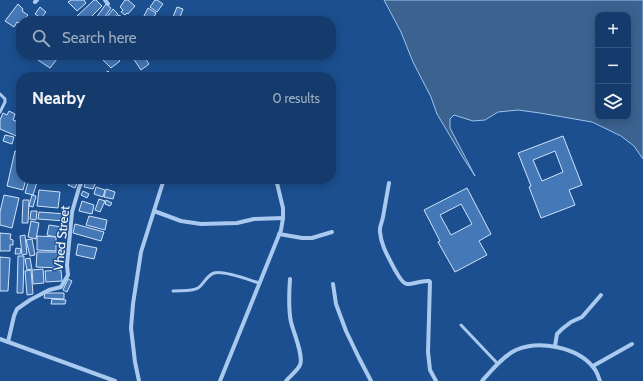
<!DOCTYPE html>
<html lang="en">
<head>
<meta charset="utf-8">
<style>
	body { margin:0; font-family:Cabin,sans-serif; background:#214673; color:#f1f3f6 }
	.controls { position:absolute; right:12px; top:12px; display:grid; overflow:hidden; border-radius:8px; box-shadow:0 2px 10px #0003 }
	.controls button { width:36px; height:36px; display:grid; place-items:center; padding:0; border:0; border-bottom:1px solid #33557e; background:#143b6b; color:#f1f3f6; font:20px sans-serif }
	.list { margin:0; padding:0; list-style:none }
	h2 { display:flex; justify-content:space-between; align-items:center; height:52px; margin:0; padding:0 16px; font-size:17px }
	h2 small { font-size:13px; font-weight:400; color:#9dadc1 }
	.icon { flex:none; width:22px; height:22px; fill:none; stroke:currentColor; stroke-width:2; stroke-linecap:round; stroke-linejoin:round }
	.map { position:relative; flex:none; width:643px; height:381px; overflow:hidden }
	.search { position:absolute; background:#143b6b; box-shadow:0 2px 10px #0003; left:16px; top:16px; width:320px; height:44px; display:flex; align-items:center; gap:10px; box-sizing:border-box; padding:0 14px; border-radius:16px; color:#9dadc1; font-size:15px }
	.panel { position:absolute; background:#143b6b; box-shadow:0 2px 10px #0003; left:16px; top:72px; width:320px; height:112px; border-radius:16px }
	.map>svg:first-child { display:block }
	.water { fill:#3c6290; stroke:#9cc4f0; fill-rule:evenodd }
	.building { fill:#4478b7; stroke:#cfe3fa; fill-rule:evenodd }
	.lines { fill:none; stroke-linecap:round; stroke-linejoin:round }
	.service { stroke:#a9c9ee; stroke-width:3 }
	.minor { stroke:#a9c9ee; stroke-width:4 }
	.labels { text-anchor:middle; stroke-width:3; stroke-linejoin:round; paint-order:stroke }
	.street-label { font-size:13px; fill:#fff; stroke:#1b4f8f }
</style>
</head>
<body>
<div class="map">
<svg width="643" height="381" viewBox="0 0 643 381">
	<rect width="100%" height="100%" fill="#1b4f8f"/>
	<path class="water" d="M384,0H643V159L634,146L621,136L592,122L540,113L518,110L498,112L485,120L473,121L454,115L450,119V128L475,176L462,156L437,114L431,97L413,62L401,32ZM598,15H628V117H598Z"/>
	<g class="building">
		<polygon points="71,0 84,0 86,3 77,11 68,2"/>
		<polygon points="94,0 96,0 102,6 87,21 80,21 76,17"/>
		<polygon points="125,0 128,0 135,6 128,14 127,13 125,15 121,12 123,10 120,7"/>
		<polygon points="155,0 157,0 163,4 157,12 150,7"/>
		<polygon points="18,4 23,9 22,11 28,15 23,21 21,21 21,24 17,22 14,27 5,21"/>
		<polygon points="106,4 111,8 102,21 100,21 96,18"/>
		<polygon points="40,7 46,12 41,18 35,14"/>
		<polygon points="177,7 183,9 179,20 173,17"/>
		<polygon points="148,8 156,13 152,21 144,16"/>
		<polygon points="113,9 118,14 112,21 110,21 106,18"/>
		<polygon points="119,15 125,19 124,21 115,21"/>
		<polygon points="43,55 45,57 46,55 51,55 57,59 50,68 38,60 41,56"/>
		<polygon points="109,55 115,55 120,61 111,68 103,60"/>
		<polygon points="137,55 143,55 149,64 141,70 133,58"/>
		<polygon points="108,71 113,77 100,77"/>
		<polygon points="9,111 15,114 13,120 21,123 21,138 0,129 0,120 3,113 7,115"/>
		<polygon points="5,135 14,137 12,144 3,141"/>
		<path d="M563,136L582,185L569,190L575,205L541,218L529,187L531,186L518,153ZM555,151L563,172L542,181L533,160Z"/>
		<polygon points="15,151 21,153 21,179 26,179 23,190 7,186"/>
		<polygon points="29,179 38,179 33,195 25,193"/>
		<polygon points="71,179 78,182 75,188 68,185"/>
		<polygon points="87,179 96,182 93,189 84,187"/>
		<polygon points="108,179 114,179 112,184 107,182"/>
		<polygon points="96,187 105,190 103,197 94,194"/>
		<path d="M467,188L491,234L479,241L487,255L455,272L438,242L440,241L424,210ZM461,204L472,224L451,235L440,215Z"/>
		<polygon points="106,189 115,192 113,199 104,197"/>
		<polygon points="39,190 60,192 58,208 37,206"/>
		<polygon points="83,191 89,194 87,198 81,195"/>
		<polygon points="4,195 19,198 12,228 0,225 0,212"/>
		<polygon points="32,195 36,196 33,207 29,206"/>
		<polygon points="99,199 105,201 100,212 95,210"/>
		<polygon points="23,200 29,200 28,223 22,223"/>
		<polygon points="106,200 112,203 110,206 105,204"/>
		<polygon points="82,201 94,205 92,214 79,211"/>
		<polygon points="31,211 37,211 36,220 30,219"/>
		<polygon points="39,212 66,214 65,221 38,219"/>
		<polygon points="89,216 107,220 105,230 86,225"/>
		<polygon points="31,221 39,223 36,239 28,237"/>
		<polygon points="75,224 104,232 101,241 73,233"/>
		<polygon points="49,225 62,227 60,238 47,235"/>
		<polygon points="0,233 11,234 10,239 13,240 13,245 10,245 10,251 0,251"/>
		<polygon points="25,235 27,254 22,255 20,236"/>
		<polygon points="37,236 56,237 56,251 37,250"/>
		<polygon points="32,239 35,255 30,256 26,240"/>
		<polygon points="78,244 97,248 94,259 76,255"/>
		<polygon points="16,248 21,249 20,254 15,254"/>
		<polygon points="37,252 60,252 60,268 36,267"/>
		<polygon points="18,256 24,256 23,293 17,293"/>
		<polygon points="0,257 10,258 8,291 0,291"/>
		<polygon points="30,258 32,269 27,270 25,259"/>
		<polygon points="43,269 44,283 33,284 32,270"/>
		<polygon points="31,270 33,294 27,295 25,271"/>
		<polygon points="61,270 62,281 46,282 45,271"/>
		<polygon points="68,279 72,281 67,292 63,290"/>
		<polygon points="45,293 64,293 64,299 44,298"/>
		<polygon points="52,299 66,300 65,304 51,304"/>
	</g>
	<g class="lines">
		<g class="service">
			<polyline points="0,94 5,99 5,102 0,112"/>
			<path d="M173,291C181,290 191,292 198,288C204,284 206,276 214,273C224,270 249,280 259,283"/>
			<polyline points="461,325 497,363"/>
		</g>
		<g class="minor">
			<polyline points="105,0 108,4"/>
			<polyline points="35,2 37,0"/>
			<path d="M389,183C387,194 385,206 383,217C382,223 379,227 380,232C381,246 389,258 395,270C398,274 401,283 407,284C412,285 421,280 429,281L430,282L428,352L430,370L436,381"/>
			<polyline points="154,211 181,221 201,224 237,223 254,219 283,218"/>
			<polyline points="279,234 302,238 312,238 332,232"/>
			<polyline points="333,284 336,304 346,331 359,358 371,381"/>
			<polyline points="0,339 115,381"/>
			<polyline points="8,342 14,316 17,309 30,300 49,290 61,287 68,275 67,265 72,212 79,188 83,179"/>
			<polyline points="555,346 557,334 562,329 571,322 582,317 601,295"/>
			<polyline points="593,366 632,344"/>
			<polyline points="139,381 135,362 131,328 133,304 141,252 164,179"/>
			<polyline points="220,381 281,230 283,218 283,208 276,179"/>
			<path d="M286,381C290,376 298,370 300,365C304,356 293,331 291,322C288,308 289,293 290,279"/>
			<path d="M482,381C491,371 503,356 516,350C539,340 577,347 593,367C597,371 598,376 600,381"/>
		</g>
	</g>
	<g class="labels">
		<g class="street-label">
			<text transform="translate(61 238) rotate(-84)" y="5">Vhed Street</text>
		</g>
	</g>
</svg>
<div class="controls">
<button>+</button>
<button>−</button>
<button><svg class="icon" aria-label="layers" viewBox="0 0 24 24"><path d="M12 4l9 5-9 5-9-5zM3 14l9 5 9-5"/></svg></button>
</div>
<div class="search"><svg class="icon" aria-label="search" viewBox="0 0 24 24"><circle cx="10" cy="10" r="6"/><path d="M15 15l6 6"/></svg>Search here</div>
<section class="panel">
<h2>Nearby<small>0 results</small></h2>
<ul class="list">
</ul>
</section>
</div>
</body>
</html>
